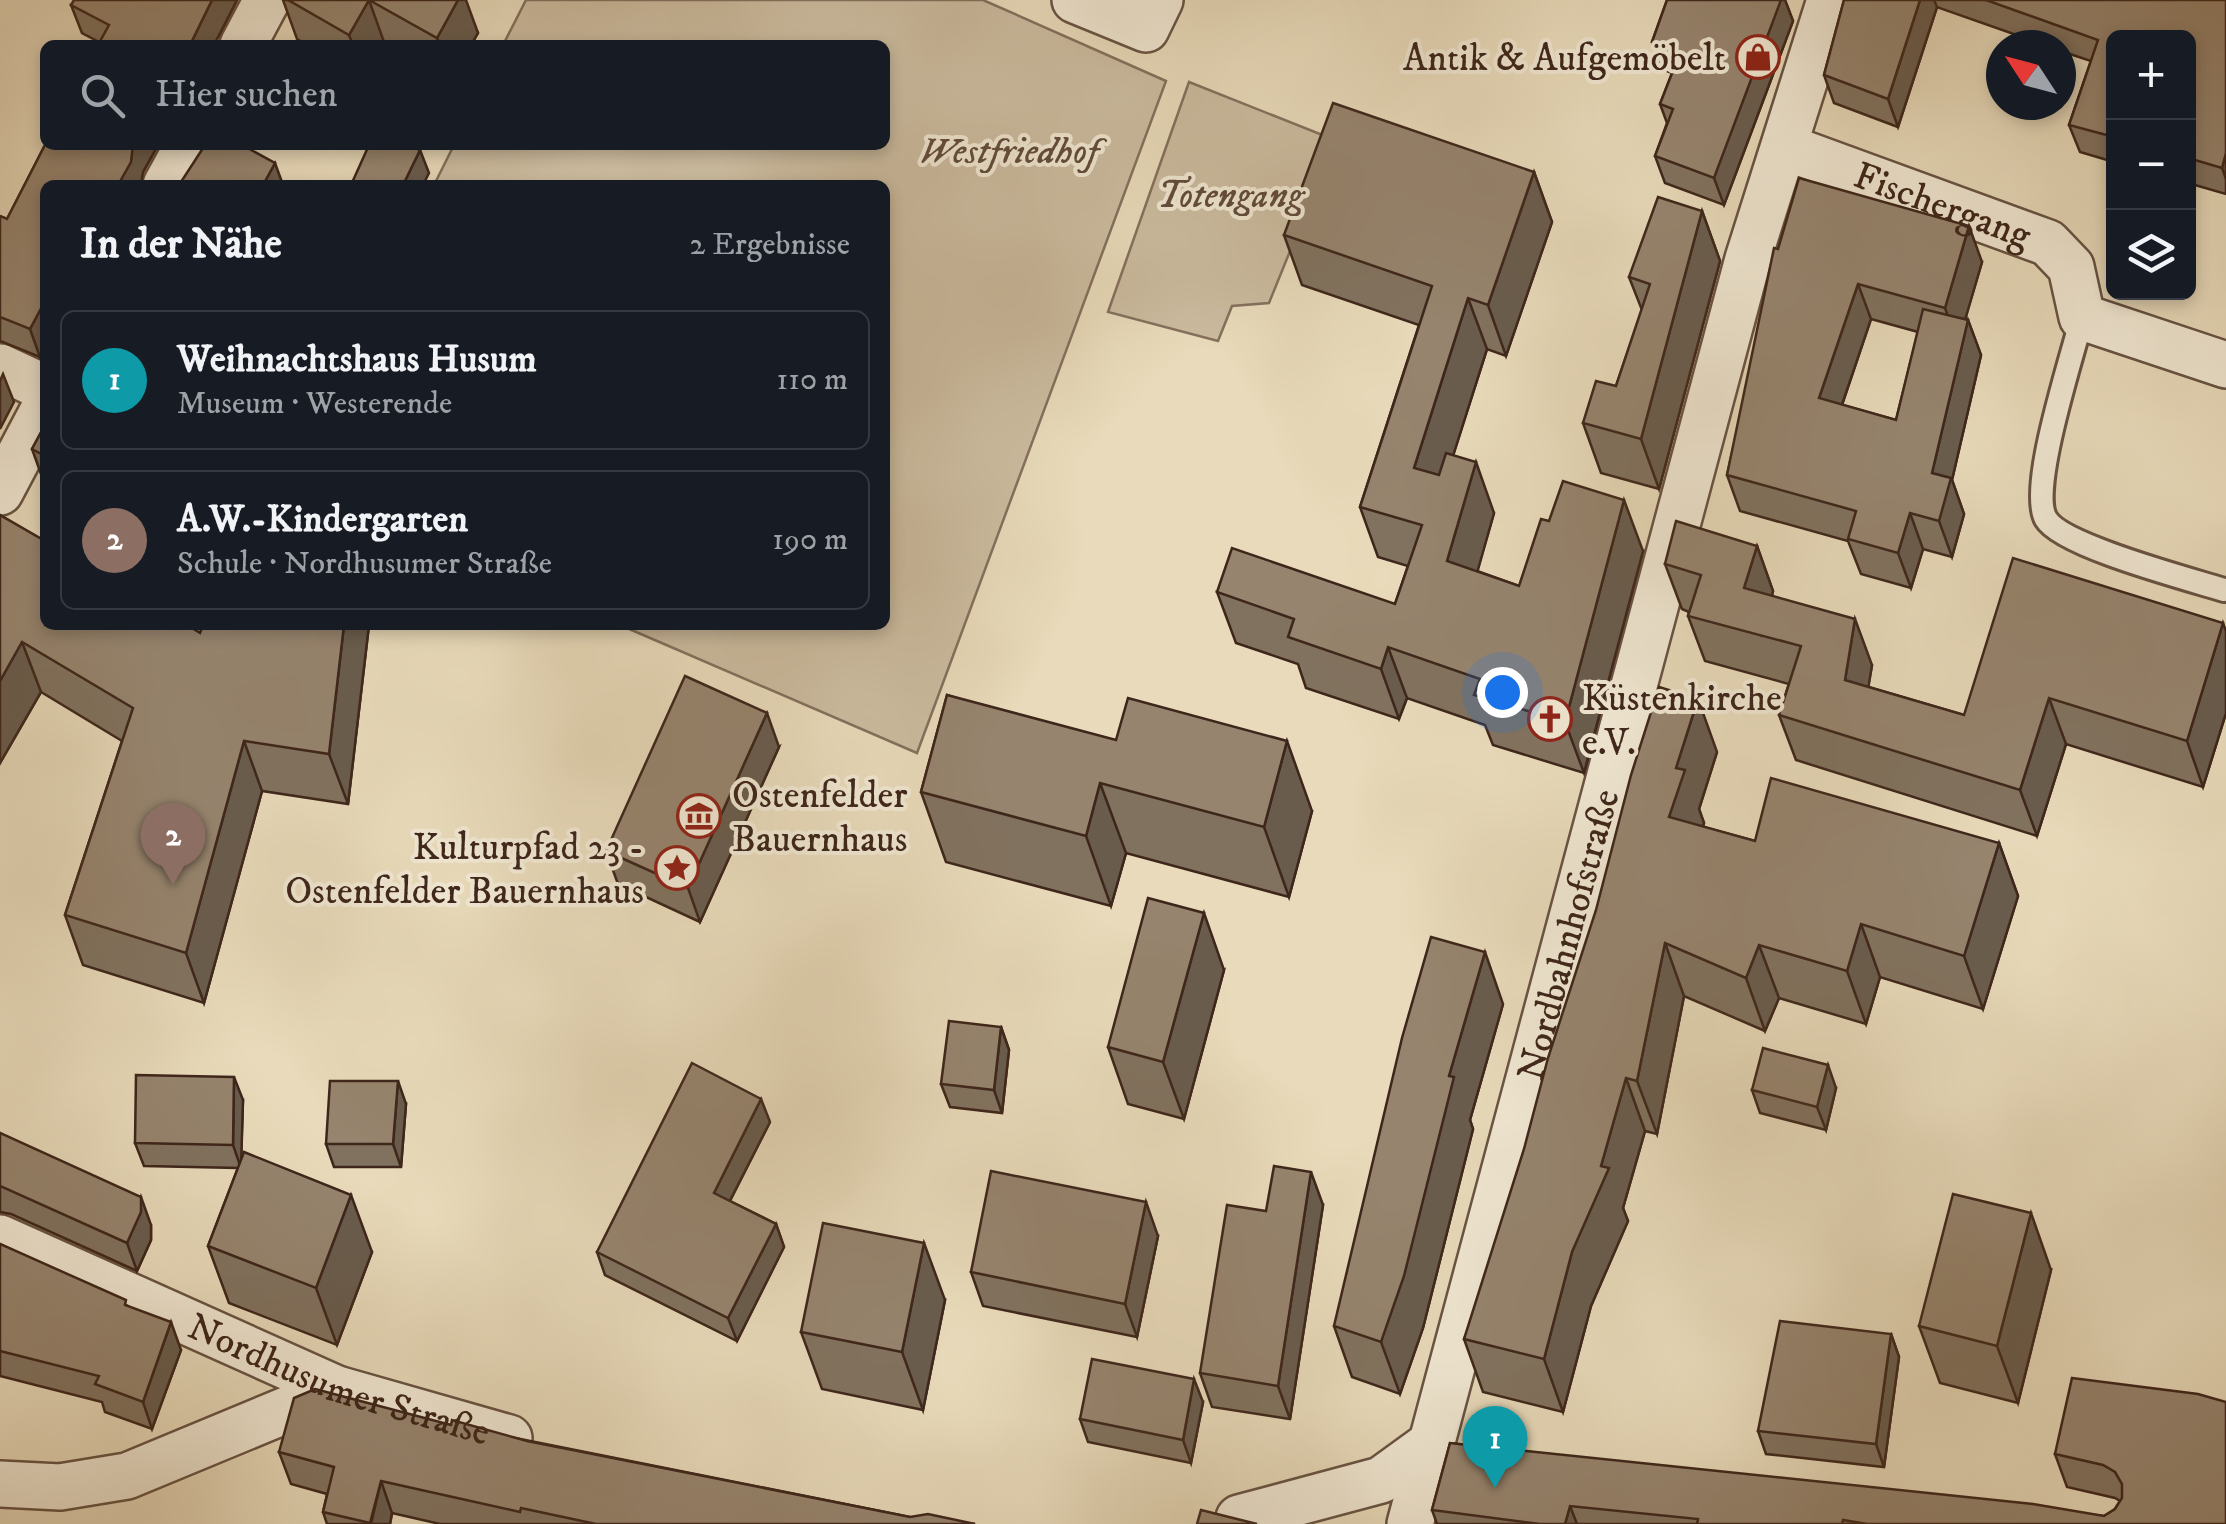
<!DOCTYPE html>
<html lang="de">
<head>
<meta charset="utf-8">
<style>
	body { margin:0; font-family:"IM FELL DW Pica",serif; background:#20242c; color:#f1f3f6 }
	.controls { position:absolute; right:30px; top:30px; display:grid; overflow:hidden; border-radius:15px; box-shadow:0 5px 15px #0003 }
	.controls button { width:90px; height:90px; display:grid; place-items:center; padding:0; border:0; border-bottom:2px solid #363941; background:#171b24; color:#f1f3f6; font:50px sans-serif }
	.compass { position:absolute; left:1986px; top:30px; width:90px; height:90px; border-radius:50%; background:#171b24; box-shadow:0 5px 15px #0003; rotate:306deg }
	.you { position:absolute; left:1502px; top:692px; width:35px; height:35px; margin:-25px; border:8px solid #fff; border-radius:50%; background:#1a73e8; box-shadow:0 0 0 15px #1a73e833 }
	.badge { display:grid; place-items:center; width:65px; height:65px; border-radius:50%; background:#ea580c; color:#fff; font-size:32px; font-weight:700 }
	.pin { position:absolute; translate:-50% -82px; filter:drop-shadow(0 2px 5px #0008) }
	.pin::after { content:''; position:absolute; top:52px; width:35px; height:30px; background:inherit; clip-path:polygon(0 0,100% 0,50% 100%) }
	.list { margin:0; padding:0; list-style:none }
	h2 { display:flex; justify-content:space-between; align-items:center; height:130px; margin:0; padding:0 40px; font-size:42px }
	h2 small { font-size:32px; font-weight:400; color:#9ea1a6 }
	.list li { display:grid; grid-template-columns:65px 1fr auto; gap:30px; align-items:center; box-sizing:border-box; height:140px; margin:0 20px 20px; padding:0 20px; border:2px solid #363941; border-radius:15px }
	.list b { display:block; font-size:38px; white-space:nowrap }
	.list p { margin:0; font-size:32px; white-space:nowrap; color:#9ea1a6 }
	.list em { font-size:32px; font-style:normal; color:#9ea1a6 }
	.icon { flex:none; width:55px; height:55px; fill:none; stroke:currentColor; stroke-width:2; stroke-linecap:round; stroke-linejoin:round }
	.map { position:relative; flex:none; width:2226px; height:1524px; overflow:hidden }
	.search { position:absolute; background:#171b24; box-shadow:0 5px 15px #0003; left:40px; top:40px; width:850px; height:110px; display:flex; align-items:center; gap:25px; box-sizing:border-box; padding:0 35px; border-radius:15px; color:#9ea1a6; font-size:38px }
	.panel { position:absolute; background:#171b24; box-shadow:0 5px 15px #0003; left:40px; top:180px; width:850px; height:450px; border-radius:15px }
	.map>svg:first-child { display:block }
	.green { fill:#cbbb9f; stroke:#84705d; stroke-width:2.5 }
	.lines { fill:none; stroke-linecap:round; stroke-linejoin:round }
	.lane-casing { stroke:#685343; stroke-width:28 }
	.street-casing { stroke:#685343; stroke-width:50 }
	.lane { stroke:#f0e7d2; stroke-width:22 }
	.street { stroke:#f0e7d2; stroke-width:45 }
	.wall { fill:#81725f; stroke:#3e261b; stroke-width:2.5; fill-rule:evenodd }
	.shaded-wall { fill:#695c4d; stroke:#3e261b; stroke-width:2.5 }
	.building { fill:#96846e; stroke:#3e261b; stroke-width:2.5 }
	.labels { text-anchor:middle; stroke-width:8; stroke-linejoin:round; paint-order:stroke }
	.poi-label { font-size:38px; fill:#3e261b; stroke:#f0e7d2; text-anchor:end }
	.park-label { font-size:38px; font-style:italic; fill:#614b3c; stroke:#f0e7d2 }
	.street-label { font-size:38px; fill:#3e261b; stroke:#f0e7d2 }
</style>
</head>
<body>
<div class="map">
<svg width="2226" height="1524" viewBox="0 0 2226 1524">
	<rect width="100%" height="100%" fill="#e8daba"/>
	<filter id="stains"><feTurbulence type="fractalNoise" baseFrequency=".002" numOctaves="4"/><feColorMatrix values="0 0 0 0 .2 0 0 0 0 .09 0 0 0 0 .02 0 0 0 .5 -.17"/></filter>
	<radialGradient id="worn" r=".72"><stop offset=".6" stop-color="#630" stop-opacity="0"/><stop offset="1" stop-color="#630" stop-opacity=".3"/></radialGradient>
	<g class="green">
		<polygon points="526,0 983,0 1166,81 917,753 620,625 885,625 885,185 434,185 454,145 885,145 885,45 503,45"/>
		<polygon points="1189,82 1335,140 1269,303 1232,306 1218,341 1108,312"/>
	</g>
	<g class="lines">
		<g class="lane-casing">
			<path id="lane" d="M2082,317C2073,355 2028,489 2046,519C2062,546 2189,579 2224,590"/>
		</g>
		<g class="street-casing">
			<g id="street">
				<polyline points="1075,0 1146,29 1160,0"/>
				<polyline points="243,45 267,0"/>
				<path id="s1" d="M1785,147L2048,243L2071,267L2082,317L2226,365"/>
				<polyline points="166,185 188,145"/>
				<polyline points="0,367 45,388"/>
				<polyline points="0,492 45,407"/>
				<path id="s2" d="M0,1238L337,1389L509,1438"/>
				<polyline points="0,1484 60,1487 127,1476 337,1389"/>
				<polyline points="1239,1518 1381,1480 1432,1443"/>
				<path id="s3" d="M1410,1524L1748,259L1830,0"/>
			</g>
		</g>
		<use href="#lane" class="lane"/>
		<use href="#street" class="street"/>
	</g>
	<g class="wall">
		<polygon points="237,0 214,45 98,45 99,42 82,33 71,5"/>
		<polygon points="283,0 458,0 478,33 471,45 390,45 384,42 382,45 308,45 297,39"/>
		<polygon points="1667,0 1785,0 1793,21 1724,205 1665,183 1655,156 1667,123 1660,104 1672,73 1662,69 1652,42"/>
		<polygon points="1844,0 2226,0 2226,194 2188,183 2188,38 2114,38 2114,162 2080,152 2069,125 2091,61 2061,51 2061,45 2045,45 1937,7 1898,127 1834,103 1824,75"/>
		<polygon points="45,145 158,145 143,172 45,185 40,357 0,341 0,216 7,219"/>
		<polygon points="1534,172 1552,222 1506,356 1487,349 1453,455 1494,513 1477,571 1519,586 1643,551 1584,773 1493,745 1485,725 1407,698 1399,719 1306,688 1298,664 1236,643 1217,592 1395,604 1408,566 1378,557 1360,507 1419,325 1302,285 1284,235"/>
		<polygon points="1702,211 1720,261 1659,489 1601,473 1583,423 1616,386 1642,310 1629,277"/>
		<path d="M1778,249L1982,262L1965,319L1968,320L1981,355L1952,480L1964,514L1952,557L1923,549L1911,588L1861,574L1848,541L1740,511L1727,475ZM1871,319L1918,332L1896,420L1842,405Z"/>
		<polygon points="45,425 45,485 32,449"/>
		<polygon points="0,515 200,633 203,625 369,625 348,804 262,791 204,1003 83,965 65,915 122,741 41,692 0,763"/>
		<polygon points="1757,546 1773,591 1772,596 1872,665 1868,687 1964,715 2226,631 2226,713 2203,787 2066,744 2037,836 1796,760 1779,715 1789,684 1705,661 1688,616 1689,612 1682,609 1665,564"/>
		<polygon points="947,695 1312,811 1289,897 1126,853 1111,906 946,862 921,792"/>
		<polygon points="779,747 700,922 618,884 606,851"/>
		<polygon points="1717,752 1699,809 1704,823 1703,827 1755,841 1999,843 2018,896 1983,1009 1880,977 1866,1024 1779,998 1765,1031 1684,996 1657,1134 1645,1131 1623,1208 1628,1221 1591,1306 1563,1412 1483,1392 1464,1339"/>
		<polygon points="1224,970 1184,1119 1128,1104 1108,1047"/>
		<polygon points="1503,1004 1470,1120 1473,1129 1423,1328 1400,1394 1352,1377 1334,1326"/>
		<polygon points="1001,1027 1009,1050 1002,1113 950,1107 941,1084"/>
		<polygon points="1836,1088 1826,1130 1760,1113 1752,1090"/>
		<polygon points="243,1100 241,1158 372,1252 337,1345 229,1303 208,1246 238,1168 144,1166 135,1143"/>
		<polygon points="406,1104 401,1167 334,1167 326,1144"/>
		<polygon points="770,1122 730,1201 776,1224 784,1247 737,1341 605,1275 597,1252"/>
		<polygon points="0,1133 151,1225 151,1240 137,1271 11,1214 0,1212"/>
		<polygon points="1323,1205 1290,1419 1212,1407 1200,1373 1266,1211"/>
		<polygon points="1158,1236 1137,1337 983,1306 971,1272"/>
		<polygon points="0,1244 128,1306 181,1350 152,1429 105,1412 102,1402 0,1376"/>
		<polygon points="2051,1270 2018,1403 1940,1383 1919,1326"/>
		<polygon points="945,1300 923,1410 822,1389 801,1332"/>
		<polygon points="1891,1334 1899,1357 1884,1467 1766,1454 1758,1431"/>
		<polygon points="1203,1402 1191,1463 1088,1442 1080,1419"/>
		<polygon points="2226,1402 2226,1524 1437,1524 1432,1510 1450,1443 2104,1516 2115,1509 2120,1501 2115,1498 2067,1487 2055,1454"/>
		<polygon points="451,1425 910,1517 975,1524 440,1524 392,1513 390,1524 327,1524 323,1512 327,1494 291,1484 279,1452"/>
	</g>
	<g class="shaded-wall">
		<polygon points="212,0 237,0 214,45 190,45"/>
		<polygon points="369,0 384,42 382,45 353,45 349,35"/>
		<polygon points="458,0 466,0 478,33 471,45 440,45 437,38"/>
		<polygon points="1771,0 1785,0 1793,21 1724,205 1714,178"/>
		<polygon points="1920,0 1934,0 1937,7 1898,127 1888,99"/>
		<polygon points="133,145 158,145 143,172 141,185 118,185"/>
		<polygon points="420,150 429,173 423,185 403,185"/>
		<polygon points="2226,153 2226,179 2222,168"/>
		<polygon points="275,163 283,185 263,185"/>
		<polygon points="1534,172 1552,222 1506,356 1488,305"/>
		<polygon points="1702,211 1720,261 1659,489 1641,439"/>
		<polygon points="1969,226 1982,262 1958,344 1945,308"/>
		<polygon points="1858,284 1871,319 1832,434 1819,398"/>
		<polygon points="1468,298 1487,349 1433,519 1414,468"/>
		<polygon points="45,301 45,347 40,357 30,329"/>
		<polygon points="1968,320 1981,355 1952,480 1964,514 1952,557 1939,521 1932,473"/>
		<polygon points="3,374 14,402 0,429 0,381"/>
		<polygon points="1476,462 1494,513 1466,612 1447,561"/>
		<polygon points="1624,500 1643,551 1584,773 1565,722"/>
		<polygon points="1910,513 1923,549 1911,588 1898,553"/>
		<polygon points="1757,546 1773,591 1761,634 1744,588"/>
		<polygon points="1855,619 1872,665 1862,726 1845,680"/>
		<polygon points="2223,623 2226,631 2226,713 2203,787 2187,741"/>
		<polygon points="344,625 369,625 348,804 329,754"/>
		<polygon points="22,642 41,692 0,763 0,681"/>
		<polygon points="1388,647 1407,698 1399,719 1381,669"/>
		<polygon points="2049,698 2066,744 2037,836 2020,790"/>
		<polygon points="1698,699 1717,752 1699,809 1704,823 1688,870 1669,817 1676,768"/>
		<polygon points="767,713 779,747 700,922 688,888"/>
		<polygon points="244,741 262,791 204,1003 186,953"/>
		<polygon points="1287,741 1312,811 1289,897 1264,827"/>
		<polygon points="1100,783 1126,853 1111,906 1086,836"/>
		<polygon points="1999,843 2018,896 1983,1009 1964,956"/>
		<polygon points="1204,913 1224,970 1184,1119 1163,1062"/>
		<polygon points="1861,924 1880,977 1866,1024 1847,971"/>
		<polygon points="1665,943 1684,996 1657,1134 1637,1081"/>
		<polygon points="1759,945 1779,998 1765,1031 1746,978"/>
		<polygon points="1485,952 1503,1004 1470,1120 1473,1129 1423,1328 1400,1394 1381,1342 1449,1076"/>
		<polygon points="1001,1027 1009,1050 1002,1113 994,1090"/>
		<polygon points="1828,1065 1836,1088 1826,1130 1817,1107"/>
		<polygon points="234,1077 243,1100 241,1168 233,1145"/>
		<polygon points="1626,1078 1645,1131 1623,1208 1628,1221 1591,1306 1563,1412 1544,1359 1572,1252 1601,1166"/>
		<polygon points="398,1081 406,1104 401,1167 393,1144"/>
		<polygon points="761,1099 770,1122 722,1216 714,1193"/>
		<polygon points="1311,1172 1323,1205 1290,1419 1278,1386"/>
		<polygon points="351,1195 372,1252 337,1345 316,1288"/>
		<polygon points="141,1197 151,1225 151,1240 137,1271 127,1243"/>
		<polygon points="1146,1202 1158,1236 1137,1337 1125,1304"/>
		<polygon points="2031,1213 2051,1270 2018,1403 1997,1346"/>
		<polygon points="776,1224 784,1247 737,1341 728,1318"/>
		<polygon points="924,1243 945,1300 923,1410 902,1352"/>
		<polygon points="171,1322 181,1350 152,1429 143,1402"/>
		<polygon points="1891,1334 1899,1357 1884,1467 1876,1444"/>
		<polygon points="1194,1379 1203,1402 1191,1463 1183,1440"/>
		<polygon points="381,1481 392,1513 390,1524 371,1524"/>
		<polygon points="1570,1506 1577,1524 1565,1524"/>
	</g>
	<g class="building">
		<polygon points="74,0 212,0 190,45 98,45 109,25 71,5"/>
		<polygon points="288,0 458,0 437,38 369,0 349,35"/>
		<polygon points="1667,0 1781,0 1714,178 1655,156 1673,109 1660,104 1680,53 1652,42"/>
		<polygon points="1844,0 1920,0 1888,99 1824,75"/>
		<polygon points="1986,0 2226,0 2226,153 2222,168 2188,158 2188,38 2114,38 2114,137 2069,125 2098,40"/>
		<polygon points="1333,103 1534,172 1488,305 1468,298 1414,468 1439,475 1446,453 1476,462 1447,561 1519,586 1541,519 1549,521 1563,481 1624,500 1565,722 1474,695 1480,679 1388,647 1381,669 1288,637 1294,619 1217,592 1232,548 1395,604 1422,525 1360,507 1432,286 1284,235"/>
		<polygon points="45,145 133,145 131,162 118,185 45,185 45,301 30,329 0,317 0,216 7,219"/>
		<polygon points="205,145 242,145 275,163 263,185 179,185"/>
		<polygon points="369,145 409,145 420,150 403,185 351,185"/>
		<polygon points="1799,178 1969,226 1945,308 1858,284 1819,398 1896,420 1923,309 1968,320 1932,473 1951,478 1939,521 1910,513 1898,553 1848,539 1856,511 1727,475 1774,248 1778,249"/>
		<polygon points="1658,197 1702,211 1641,439 1583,423 1596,381 1616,386 1650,284 1629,277"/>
		<polygon points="45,425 45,456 32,449"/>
		<polygon points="0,515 45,541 45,625 187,625 200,633 203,625 344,625 329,754 244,741 186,953 65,915 133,708 22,642 0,681"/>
		<polygon points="1676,521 1757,546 1744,588 1855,619 1845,680 1964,715 2013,558 2223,623 2187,741 2049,698 2020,790 1779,715 1801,646 1688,616 1701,575 1665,564"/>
		<polygon points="685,676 767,713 688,888 606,851"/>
		<polygon points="1659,687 1698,699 1676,768 1685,770 1669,817 1755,841 1771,778 1999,843 1964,956 1861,924 1847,971 1759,945 1746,978 1665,943 1637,1081 1626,1078 1601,1166 1609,1168 1572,1252 1544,1359 1464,1339 1524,1149 1548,1058 1596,910 1631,775"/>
		<polygon points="947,695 1116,740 1128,698 1287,741 1264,827 1100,783 1086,836 921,792"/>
		<polygon points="1148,898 1204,913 1163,1062 1108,1047"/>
		<polygon points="1431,937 1485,952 1449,1076 1454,1077 1404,1276 1381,1342 1334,1326 1402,1038"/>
		<polygon points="949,1021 1001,1027 994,1090 941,1084"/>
		<polygon points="1763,1048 1828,1065 1817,1107 1752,1090"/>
		<polygon points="692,1063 761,1099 714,1193 776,1224 728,1318 597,1252"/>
		<polygon points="136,1075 234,1077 233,1145 135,1143"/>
		<polygon points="330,1081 398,1081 393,1144 326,1144"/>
		<polygon points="0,1133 141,1197 141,1212 127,1243 0,1186"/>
		<polygon points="244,1152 351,1195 316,1288 208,1246"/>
		<polygon points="1274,1166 1311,1172 1278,1386 1200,1373 1227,1205 1266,1211"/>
		<polygon points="991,1171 1146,1202 1125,1304 971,1272"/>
		<polygon points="1953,1194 2031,1213 1997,1346 1919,1326"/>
		<polygon points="823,1223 924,1243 902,1352 801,1332"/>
		<polygon points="0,1244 126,1300 125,1305 171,1322 143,1402 95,1384 99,1376 0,1351"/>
		<polygon points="1780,1321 1891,1334 1876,1444 1758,1431"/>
		<polygon points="1092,1359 1194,1379 1183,1440 1080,1419"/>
		<polygon points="2072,1378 2198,1394 2226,1402 2226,1524 1867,1524 1843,1520 1842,1524 1697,1524 1698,1519 1570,1506 1565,1524 1540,1524 1432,1510 1450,1443 2033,1504 2104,1516 2115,1509 2122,1498 2122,1484 2115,1472 2103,1465 2055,1454"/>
		<polygon points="315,1389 451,1425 452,1420 527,1441 910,1517 928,1514 975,1524 596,1524 521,1508 520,1512 381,1481 370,1523 323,1512 334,1467 279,1452 294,1398"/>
		<polygon points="1201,1510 1257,1524 1197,1524"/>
	</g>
	<defs>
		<g id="shop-ring" transform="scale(2.25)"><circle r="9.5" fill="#f0e7d2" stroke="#8f2418" stroke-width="1.5"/><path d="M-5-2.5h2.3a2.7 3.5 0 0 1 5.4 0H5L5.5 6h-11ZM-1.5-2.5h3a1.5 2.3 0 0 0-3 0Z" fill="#8f2418"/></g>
		<g id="church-ring" transform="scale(2.25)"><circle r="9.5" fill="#f0e7d2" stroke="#8f2418" stroke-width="1.5"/><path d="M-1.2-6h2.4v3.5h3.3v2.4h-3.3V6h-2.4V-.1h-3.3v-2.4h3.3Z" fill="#8f2418"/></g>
		<g id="museum-ring" transform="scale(2.25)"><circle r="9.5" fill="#f0e7d2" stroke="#8f2418" stroke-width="1.5"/><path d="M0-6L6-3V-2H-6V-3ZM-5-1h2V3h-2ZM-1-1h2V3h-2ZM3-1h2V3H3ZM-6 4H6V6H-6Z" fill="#8f2418"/></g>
		<g id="sight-ring" transform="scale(2.25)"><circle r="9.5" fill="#f0e7d2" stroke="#8f2418" stroke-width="1.5"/><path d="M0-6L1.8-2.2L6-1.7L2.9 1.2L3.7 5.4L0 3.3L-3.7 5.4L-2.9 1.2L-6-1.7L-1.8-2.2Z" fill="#8f2418"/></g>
	</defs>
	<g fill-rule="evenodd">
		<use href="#shop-ring" x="1758" y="57"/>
		<use href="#church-ring" x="1550" y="719"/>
		<use href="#museum-ring" x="699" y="816"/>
		<use href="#sight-ring" x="677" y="868"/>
	</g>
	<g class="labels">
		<g class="poi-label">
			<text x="1726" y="70">Antik &amp; Aufgemöbelt</text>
			<text x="1582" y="710" text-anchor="start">Küstenkirche<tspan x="1582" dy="44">e.V.</tspan></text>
			<text x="732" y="807" text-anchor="start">Ostenfelder<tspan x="732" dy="44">Bauernhaus</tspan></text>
			<text x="644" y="859">Kulturpfad 23 -<tspan x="644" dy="44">Ostenfelder Bauernhaus</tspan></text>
		</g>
		<g class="park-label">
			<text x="1009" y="163">Westfriedhof</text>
			<text x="1230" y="207">Totengang</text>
		</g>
		<g class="street-label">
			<text dy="13" stroke="none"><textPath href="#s1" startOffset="168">Fischergang</textPath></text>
			<text dy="13" stroke="none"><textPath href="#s3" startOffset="610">Nordbahnhofstraße</textPath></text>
			<text dy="13" stroke="none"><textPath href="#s2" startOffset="368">Nordhusumer Straße</textPath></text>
		</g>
	</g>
	<rect width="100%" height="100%" filter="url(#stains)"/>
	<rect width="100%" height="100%" fill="url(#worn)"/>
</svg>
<div class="controls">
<button>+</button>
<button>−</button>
<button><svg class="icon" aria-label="layers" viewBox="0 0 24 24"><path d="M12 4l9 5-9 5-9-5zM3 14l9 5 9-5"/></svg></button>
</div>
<svg class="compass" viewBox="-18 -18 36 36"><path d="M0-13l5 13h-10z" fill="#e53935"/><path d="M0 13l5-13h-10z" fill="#9ea1a6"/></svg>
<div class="you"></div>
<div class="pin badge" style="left:1495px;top:1488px;background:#0f9aa8">1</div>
<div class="pin badge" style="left:173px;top:885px;background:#8d6e63">2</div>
<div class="search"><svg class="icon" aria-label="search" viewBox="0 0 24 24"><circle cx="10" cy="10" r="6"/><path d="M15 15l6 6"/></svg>Hier suchen</div>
<section class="panel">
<h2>In der Nähe<small>2 Ergebnisse</small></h2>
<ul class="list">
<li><span class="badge" style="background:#0f9aa8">1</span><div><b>Weihnachtshaus Husum</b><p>Museum · Westerende</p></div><em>110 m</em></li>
<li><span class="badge" style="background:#8d6e63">2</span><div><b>A.W.-Kindergarten</b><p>Schule · Nordhusumer Straße</p></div><em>190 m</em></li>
</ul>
</section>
</div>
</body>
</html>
